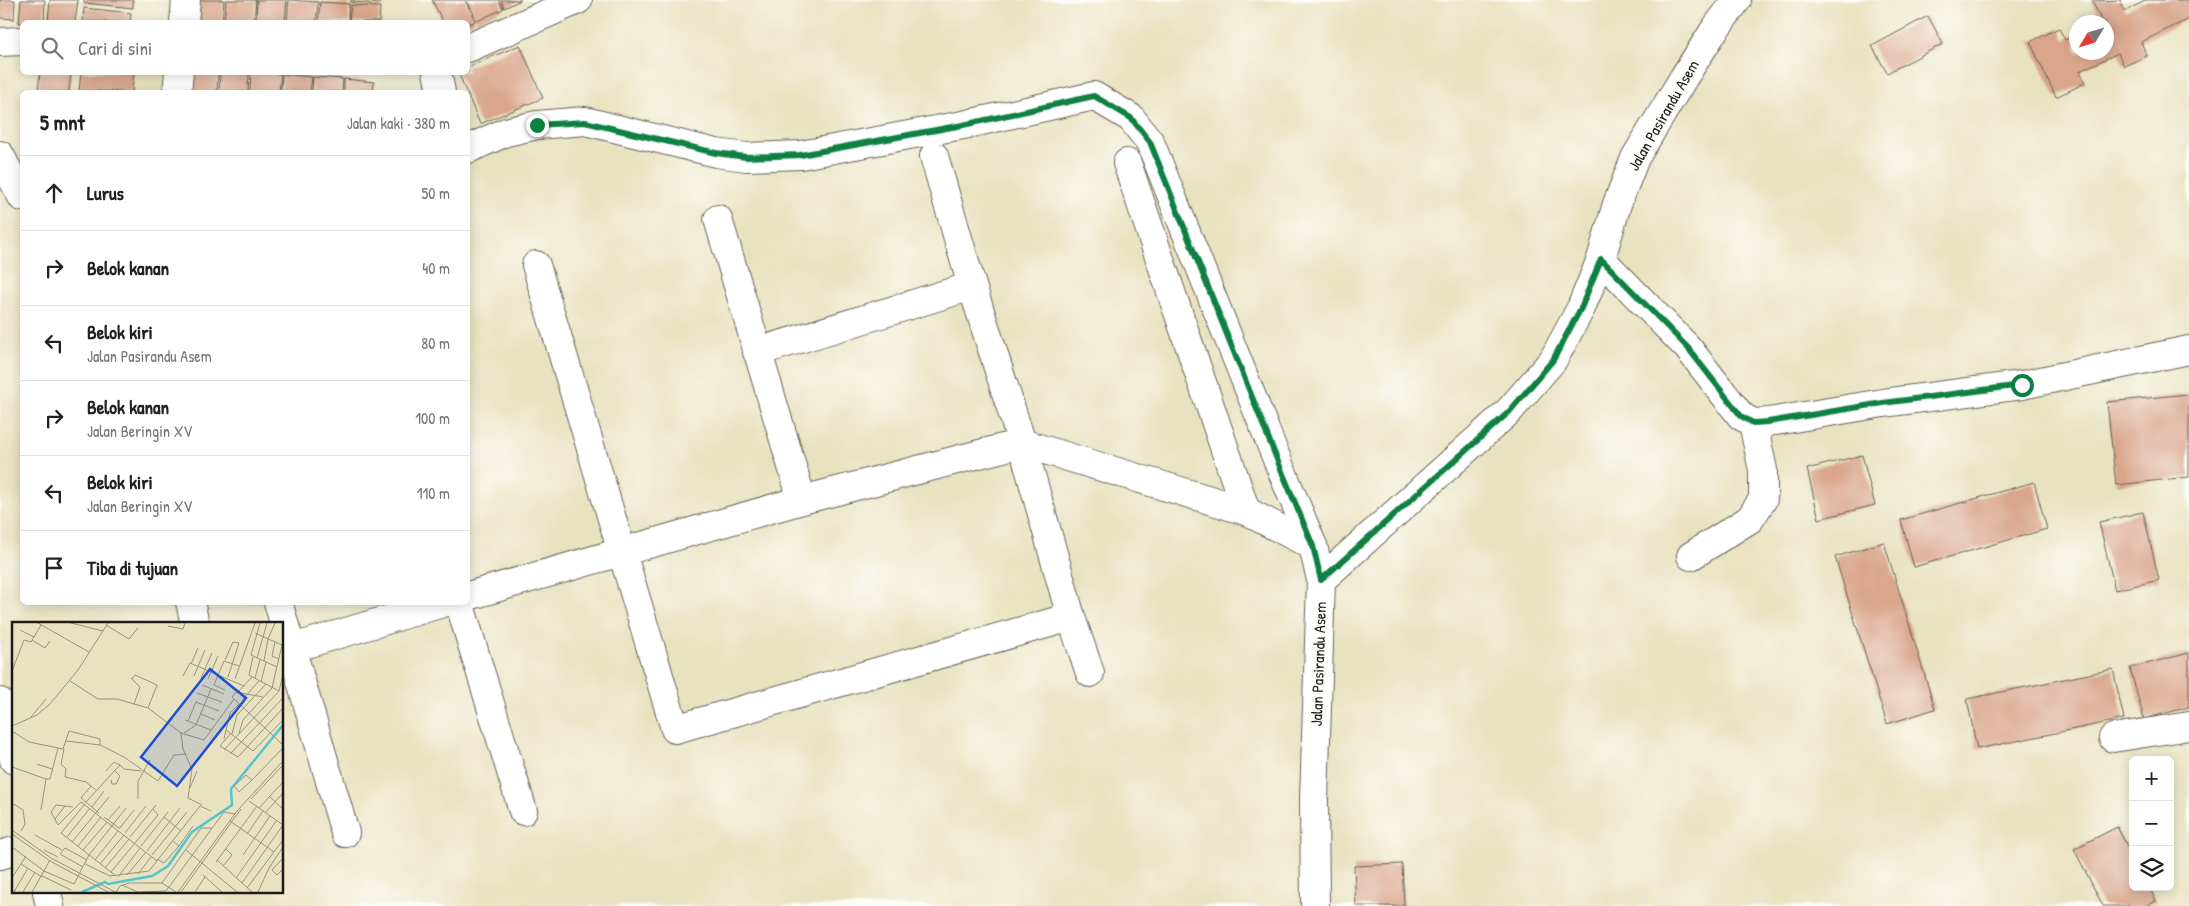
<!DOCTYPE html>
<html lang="id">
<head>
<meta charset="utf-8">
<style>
	body { margin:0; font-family:"Patrick Hand",sans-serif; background:#f2f2f2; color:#222 }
	.controls { position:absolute; right:15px; bottom:15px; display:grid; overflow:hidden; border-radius:8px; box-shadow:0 2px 12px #0003 }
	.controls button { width:45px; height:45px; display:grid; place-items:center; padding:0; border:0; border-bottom:1px solid #e0e0e0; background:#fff; color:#222; font:25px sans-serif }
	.compass { position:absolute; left:2069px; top:15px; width:45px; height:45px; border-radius:50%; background:#fff; box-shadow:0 2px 12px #0003; rotate:232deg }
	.stop { position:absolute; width:15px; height:15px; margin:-11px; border:4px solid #0b8043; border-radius:50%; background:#fff }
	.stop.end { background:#0b8043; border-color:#fff; box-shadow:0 1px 5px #0008 }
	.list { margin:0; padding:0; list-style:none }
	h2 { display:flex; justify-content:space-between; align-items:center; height:65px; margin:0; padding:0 20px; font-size:21px }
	h2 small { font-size:16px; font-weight:400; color:#767676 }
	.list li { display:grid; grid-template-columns:32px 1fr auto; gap:15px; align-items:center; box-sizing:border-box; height:75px; padding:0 20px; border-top:1px solid #e0e0e0 }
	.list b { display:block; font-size:19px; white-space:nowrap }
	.list p { margin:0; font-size:16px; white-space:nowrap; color:#767676 }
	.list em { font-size:16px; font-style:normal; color:#767676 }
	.icon { flex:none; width:28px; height:28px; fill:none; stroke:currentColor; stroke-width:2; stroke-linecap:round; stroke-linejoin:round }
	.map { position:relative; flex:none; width:2189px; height:906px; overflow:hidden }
	.search { position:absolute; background:#fff; box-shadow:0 2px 12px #0003; left:20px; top:20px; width:450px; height:55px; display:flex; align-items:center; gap:12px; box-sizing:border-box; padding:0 18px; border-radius:8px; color:#767676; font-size:19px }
	.panel { position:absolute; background:#fff; box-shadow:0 2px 12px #0003; left:20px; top:90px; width:450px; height:515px; border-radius:8px }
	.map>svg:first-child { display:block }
	.building { fill:#d9a58b }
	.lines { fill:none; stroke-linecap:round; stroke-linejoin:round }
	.minor-casing { stroke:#646155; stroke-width:30 }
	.minor { stroke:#fff; stroke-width:28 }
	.route { stroke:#0b8043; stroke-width:6 }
	.labels { text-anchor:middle; stroke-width:5; stroke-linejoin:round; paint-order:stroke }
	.street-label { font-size:16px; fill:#1c1c1c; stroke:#fdfcf7 }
	.inset-river { fill:none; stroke:#56c3cf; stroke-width:2.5 }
	.inset-road { fill:none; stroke:#97937e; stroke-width:1 }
	.view { fill:#1d4ed8; fill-opacity:0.15; stroke:#1d4ed8; stroke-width:2.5 }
	.inset-edge { fill:none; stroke:#1c1c1c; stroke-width:2.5 }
</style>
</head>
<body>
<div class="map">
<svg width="2189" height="906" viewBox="0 0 2189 906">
	<rect width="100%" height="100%" fill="#fdfcf7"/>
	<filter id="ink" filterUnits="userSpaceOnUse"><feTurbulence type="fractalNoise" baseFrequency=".02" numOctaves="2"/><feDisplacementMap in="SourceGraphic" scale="10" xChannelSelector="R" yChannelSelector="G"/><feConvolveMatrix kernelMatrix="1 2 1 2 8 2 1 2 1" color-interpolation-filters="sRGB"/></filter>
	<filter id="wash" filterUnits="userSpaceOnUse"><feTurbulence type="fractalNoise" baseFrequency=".0096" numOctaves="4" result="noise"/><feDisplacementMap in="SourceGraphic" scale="20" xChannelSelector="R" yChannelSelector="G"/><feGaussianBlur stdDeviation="1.12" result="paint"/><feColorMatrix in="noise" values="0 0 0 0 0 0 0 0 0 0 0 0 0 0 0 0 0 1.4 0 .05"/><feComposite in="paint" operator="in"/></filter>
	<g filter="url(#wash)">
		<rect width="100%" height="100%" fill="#e9e2c0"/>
		<g id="blocks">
			<g class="building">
				<polygon points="0,0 15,0 14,19 0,18"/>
				<polygon points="21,0 45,0 44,22 19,23"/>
				<polygon points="50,0 78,0 75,22 48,22"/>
				<polygon points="84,0 133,0 133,8 84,3"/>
				<polygon points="195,0 224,0 222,22 193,22"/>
				<polygon points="226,0 256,0 254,22 224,22"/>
				<polygon points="257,0 287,0 285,22 256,22"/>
				<polygon points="289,0 318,2 316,22 287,22"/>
				<polygon points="351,0 381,0 380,4 351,2"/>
				<polygon points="432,0 465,0 475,21 468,25 468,22 443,22"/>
				<polygon points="467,0 499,0 503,9 477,21"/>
				<polygon points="501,0 521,0 504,8"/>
				<polygon points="2120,0 2125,11 2147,0 2189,0 2189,19 2141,42 2147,56 2124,66 2118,53 2080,71 2085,83 2056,97 2030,42 2059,28 2065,40 2076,34 2076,52 2106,52 2106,22 2102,22 2092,1"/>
				<polygon points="320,2 349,4 348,22 318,22"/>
				<polygon points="351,5 380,7 379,22 349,22"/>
				<polygon points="84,8 131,13 130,22 83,22"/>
				<polygon points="1928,16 1943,44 1887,73 1872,46"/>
				<polygon points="520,45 543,98 480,124 458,72 468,72 468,67"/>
				<polygon points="40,72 71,72 69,92 38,92"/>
				<polygon points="81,72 134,72 132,92 79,91"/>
				<polygon points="189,72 218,72 217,92 187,92"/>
				<polygon points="220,72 249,72 248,92 219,92"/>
				<polygon points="251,72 281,74 279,92 250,92"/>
				<polygon points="282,74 312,77 310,92 281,92"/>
				<polygon points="313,77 343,79 342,92 312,92"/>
				<polygon points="344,79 374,82 373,92 344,92"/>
				<polygon points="2189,394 2189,477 2116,485 2107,402"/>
				<polygon points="1862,455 1875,505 1819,519 1807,469"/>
				<polygon points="2034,482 2047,529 1914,567 1901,520"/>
				<polygon points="2143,512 2159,580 2115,590 2099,522"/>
				<polygon points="1884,542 1935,709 1887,724 1835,557"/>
				<polygon points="2189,653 2189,707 2144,719 2130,668"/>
				<polygon points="2113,669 2124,719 1977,749 1967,699"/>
				<polygon points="2117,827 2133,857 2133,887 2149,887 2156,901 2146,906 2103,906 2074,849"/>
				<polygon points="1402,864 1404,906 1356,906 1354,866"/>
			</g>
		</g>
	</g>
	<g filter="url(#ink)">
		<use href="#blocks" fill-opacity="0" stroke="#646155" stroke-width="1"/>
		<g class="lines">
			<g class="minor-casing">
				<g id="minor">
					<polyline points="184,22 186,0"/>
					<polyline points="0,42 22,41"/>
					<polyline points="468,48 578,0"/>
					<polyline points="437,72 441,92"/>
					<polyline points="177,92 179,72"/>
					<polyline points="468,149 506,132 537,125 585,121 716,153 746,157 801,155 963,125 1094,96 1131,118 1150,142 1276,457 1313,546 1321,580 1314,800 1315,906"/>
					<polyline points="0,155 22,197"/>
					<polyline points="934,156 972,286 1022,443 1071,617 1090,673"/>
					<polyline points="1127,163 1246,511"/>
					<polyline points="718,219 802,500"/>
					<polyline points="1601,259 1688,348 1741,416 1753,423 1769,422 1883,403 2022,385 2189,350"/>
					<polyline points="536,265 675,729 1071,617"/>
					<polyline points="757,352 972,286"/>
					<polyline points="1691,556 1750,519 1763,499 1763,470 1753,423"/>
					<polyline points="1321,580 1509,411 1553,360 1581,308 1601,259 1617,204 1635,158 1684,77 1715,29 1737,0"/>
					<polyline points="468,596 802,500 1022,443 1246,511 1313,546"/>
					<polyline points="190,602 195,624"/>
					<polyline points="278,602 345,833"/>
					<polyline points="459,602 523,811"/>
					<polyline points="293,648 446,602"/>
					<polyline points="0,702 14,760"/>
					<polyline points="2113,738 2189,726"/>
					<polyline points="0,855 14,851"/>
					<polyline points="47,892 50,906"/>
				</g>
			</g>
			<use href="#minor" class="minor"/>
		</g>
	</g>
	<g class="lines" filter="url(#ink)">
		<polyline class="route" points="537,125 585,122 716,153 746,157 800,155 963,125 1094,96 1131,118 1150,142 1276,457 1313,546 1321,580 1509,412 1553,360 1581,308 1601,259 1688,348 1741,416 1753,423 1768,422 1883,403 2022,385"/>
	</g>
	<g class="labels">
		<g class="street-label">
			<text transform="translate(1663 115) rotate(-60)" y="6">Jalan Pasirandu Asem</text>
			<text transform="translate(1318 664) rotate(-88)" y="6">Jalan Pasirandu Asem</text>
		</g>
	</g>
	<g transform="translate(12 622)">
		<rect width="271" height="271" fill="#e9e2c0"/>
		<path class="inset-river" d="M70,270L93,260L96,262L140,254L156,244L180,210L220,183L219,167L271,103"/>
		<path class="inset-road" d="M26,1L77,30M59,1L91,9M248,1L239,33L265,45M94,3L117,17L126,6M156,4L171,7L173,1M8,8L22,15M243,11L270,23M20,18L33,26L38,19M263,20L260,34L267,37M241,35L237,53L267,69M245,36L255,1M213,38L221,20L227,21L216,55M252,39L256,17L263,1M179,42L186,26M0,49L12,18L19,20L29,3M171,54L178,41L232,64M182,54L193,28M119,56L128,65L122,82M189,56L200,31M243,56L248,38M120,57L123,53L145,63L136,86M196,57L206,34M223,57L243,1M58,59L86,77H105L136,86L169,111L192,118L222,77M249,60L254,40M190,63L212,72M213,68L202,63L212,39L227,44M226,70L240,55M185,71L210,80M251,75L224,70L220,75L271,123M231,77L247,59M189,92L203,98M19,95L34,77M173,98L199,108M176,99L184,80L207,89M0,104L25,93L38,82L66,48L96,1M214,108L241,129L271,98M0,109L17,120L51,127L57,109L88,117V123L112,135L146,159L162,133L174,132M169,111L171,127L180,147L176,176L190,183M172,111L184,103L199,67M219,111L208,124L226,135L271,86M227,111L231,98L260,66L270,23M220,112L225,93L254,62M212,117L218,91L227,82M54,119L88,123M52,127L49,142L54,147L53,155L74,160L84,168M212,128L267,69L271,52M218,132L270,77M25,142L40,147M108,143L112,147L129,149M0,145L34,157M234,153L240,158L227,170L222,164ZM99,158L100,162H104L108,154L103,149M240,158L271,126M79,164L69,176L87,191M178,166L185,149M257,174L271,187M126,177V159L138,138M239,177L271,143M237,179L271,203M74,180L108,143L102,140L94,149M0,181L11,188L13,202L9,209M73,182L49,211L104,254M61,185L44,183L39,190L46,203L69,180L145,239M80,185L92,169M247,186L271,160M29,188L34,157H38L46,126M254,190L271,171M92,195L107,206M152,195L169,209M43,197L53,184M96,198L108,184M218,199L262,230M107,207L122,188M0,208L39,236L103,270M113,211L134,184M0,212L38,239L96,270M235,212L251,189M23,213L50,228M55,215L78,186M118,215L144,183M60,220L97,175M66,224L89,195M129,224L156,190M167,224L181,204M0,225L32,249L62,262L77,233L114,186M32,228L46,235M71,228L95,200M174,228L225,270M135,229L168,186M140,233L175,190M231,233L258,194M271,236L260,248L265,253L271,247M145,237L152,241L167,224L161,219M83,238L106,209M205,238L240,270M204,240L245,184M9,242L30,255M73,242L98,254L137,249L188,184L199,189M88,242L112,213M211,244L220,233L214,227M71,245L48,232L53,226L75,238M93,246L117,217M99,250L146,193L141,187M126,252L139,235M115,253L134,230M191,253L210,270M30,254L59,268M106,255L128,226M0,256L14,234M224,256L265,198M150,261L164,270M230,261L271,203M110,263L126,270L154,269L212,190L223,192M235,266L271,218M2,270L16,246M11,270L23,250M20,270L38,238M104,270L108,264L117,261H150L189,206H200M166,270L225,189L271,139M169,270L229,187M183,270L193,255M246,270L257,246L271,225"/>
		<path class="view" d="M198,47L234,76L165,164L129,135Z"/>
		<rect width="271" height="271" class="inset-edge"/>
	</g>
</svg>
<div class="controls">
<button>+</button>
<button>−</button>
<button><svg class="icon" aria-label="layers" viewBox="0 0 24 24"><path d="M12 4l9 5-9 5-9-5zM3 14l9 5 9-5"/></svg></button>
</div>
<svg class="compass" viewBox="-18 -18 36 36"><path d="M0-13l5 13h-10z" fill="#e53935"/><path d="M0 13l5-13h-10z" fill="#767676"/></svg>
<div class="stop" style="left:2022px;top:385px"></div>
<div class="stop end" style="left:537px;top:125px"></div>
<div class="search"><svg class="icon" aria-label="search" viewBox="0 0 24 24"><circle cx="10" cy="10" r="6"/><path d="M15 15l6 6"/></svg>Cari di sini</div>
<section class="panel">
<h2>5 mnt<small>Jalan kaki · 380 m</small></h2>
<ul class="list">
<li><svg class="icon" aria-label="ahead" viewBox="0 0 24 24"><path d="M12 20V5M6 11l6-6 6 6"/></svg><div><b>Lurus</b></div><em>50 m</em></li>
<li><svg class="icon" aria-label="right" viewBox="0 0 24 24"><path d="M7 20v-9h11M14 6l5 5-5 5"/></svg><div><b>Belok kanan</b></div><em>40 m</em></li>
<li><svg class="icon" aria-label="left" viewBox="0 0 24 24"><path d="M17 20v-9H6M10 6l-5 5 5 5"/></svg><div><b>Belok kiri</b><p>Jalan Pasirandu Asem</p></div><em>80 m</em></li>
<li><svg class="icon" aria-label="right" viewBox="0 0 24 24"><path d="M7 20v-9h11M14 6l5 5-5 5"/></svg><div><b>Belok kanan</b><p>Jalan Beringin XV</p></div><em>100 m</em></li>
<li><svg class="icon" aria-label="left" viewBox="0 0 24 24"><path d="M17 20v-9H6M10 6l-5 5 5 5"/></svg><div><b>Belok kiri</b><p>Jalan Beringin XV</p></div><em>110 m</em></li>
<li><svg class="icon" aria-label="arrive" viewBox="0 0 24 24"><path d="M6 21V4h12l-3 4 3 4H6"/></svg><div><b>Tiba di tujuan</b></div></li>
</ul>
</section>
</div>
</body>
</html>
